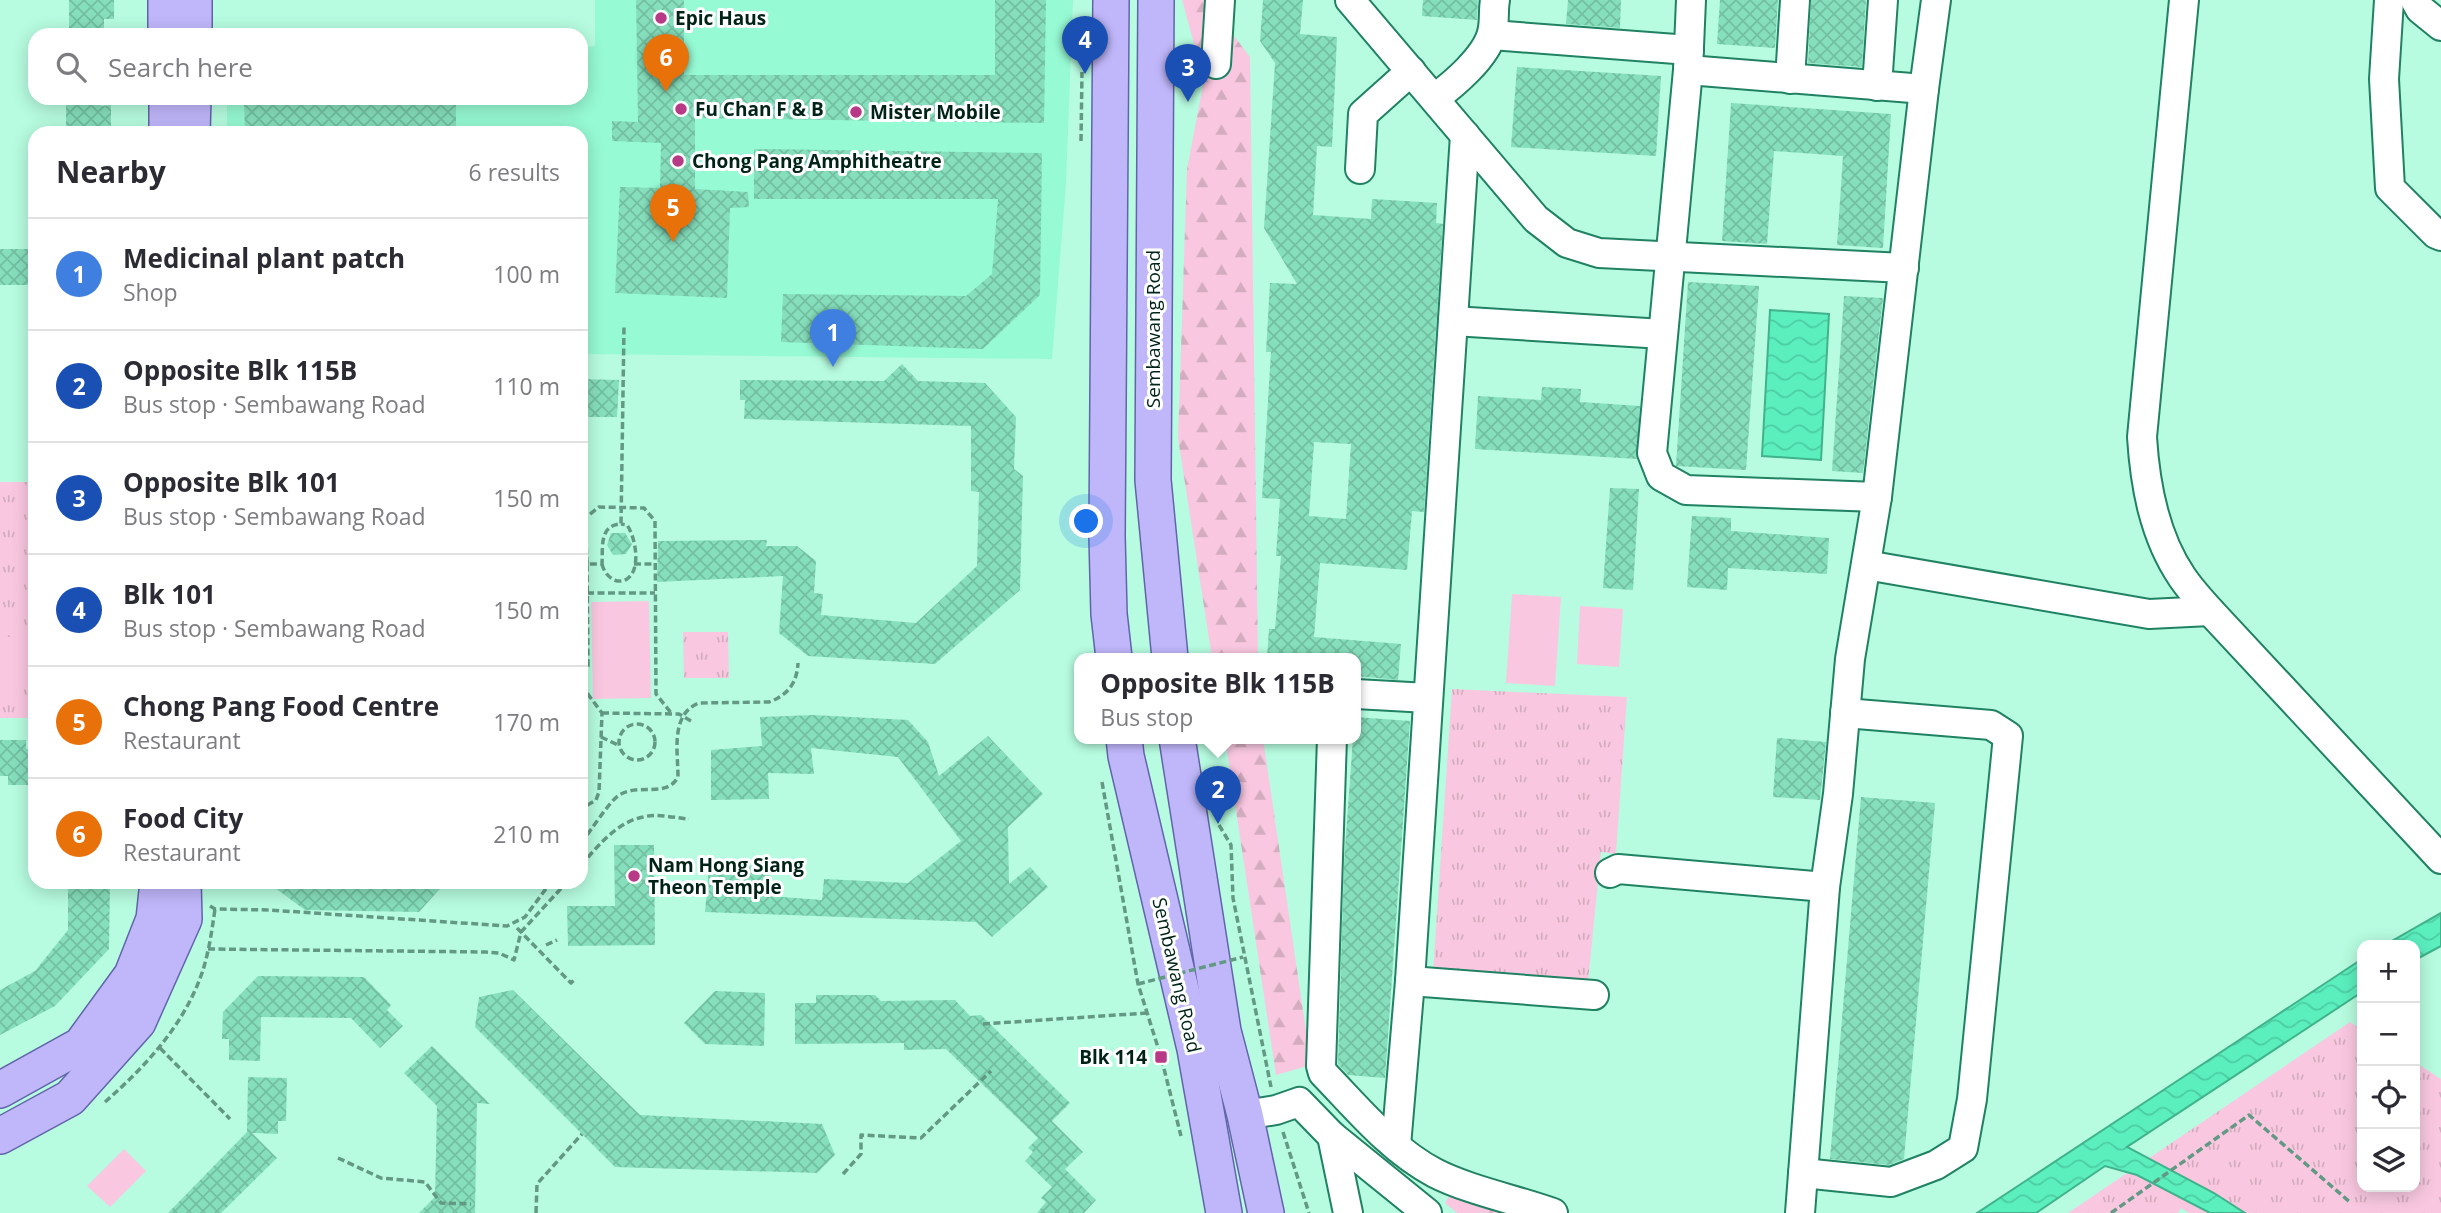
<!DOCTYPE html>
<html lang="en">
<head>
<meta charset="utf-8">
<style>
	body { margin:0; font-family:"Open Sans",sans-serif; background:#f7f7f7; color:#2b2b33 }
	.controls { position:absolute; right:21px; bottom:21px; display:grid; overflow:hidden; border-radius:14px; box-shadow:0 4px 18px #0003 }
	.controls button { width:63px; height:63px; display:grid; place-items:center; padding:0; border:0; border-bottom:2px solid #e1e1e2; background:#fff; color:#2b2b33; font:35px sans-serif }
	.you { position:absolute; left:1087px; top:522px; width:24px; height:24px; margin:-18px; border:5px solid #fff; border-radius:50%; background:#1a73e8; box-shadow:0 0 0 10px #1a73e833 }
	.badge { display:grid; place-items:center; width:46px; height:46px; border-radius:50%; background:#b83985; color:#fff; font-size:23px; font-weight:700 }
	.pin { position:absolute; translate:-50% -58px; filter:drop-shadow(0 2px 4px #0008) }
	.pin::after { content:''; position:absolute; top:37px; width:24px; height:21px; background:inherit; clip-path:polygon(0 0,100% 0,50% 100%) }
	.popup { position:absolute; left:1074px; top:653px; width:287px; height:91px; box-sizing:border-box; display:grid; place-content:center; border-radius:14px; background:#fff; filter:drop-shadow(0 2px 5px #0005); font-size:23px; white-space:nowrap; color:#7c7c81 }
	.popup b { font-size:26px; color:#2b2b33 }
	.popup::after { content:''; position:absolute; left:50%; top:100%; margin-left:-14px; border:14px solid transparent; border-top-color:#fff }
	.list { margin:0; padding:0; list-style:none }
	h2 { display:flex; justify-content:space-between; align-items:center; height:91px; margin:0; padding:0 28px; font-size:30px }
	h2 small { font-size:23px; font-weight:400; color:#7c7c81 }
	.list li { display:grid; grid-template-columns:46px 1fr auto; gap:21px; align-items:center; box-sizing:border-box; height:112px; padding:0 28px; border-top:2px solid #e1e1e2 }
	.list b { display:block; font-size:26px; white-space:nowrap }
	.list p { margin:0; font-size:23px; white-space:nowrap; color:#7c7c81 }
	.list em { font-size:23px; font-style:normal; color:#7c7c81 }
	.icon { flex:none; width:38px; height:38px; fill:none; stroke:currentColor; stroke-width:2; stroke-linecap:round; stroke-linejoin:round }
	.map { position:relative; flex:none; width:2441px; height:1213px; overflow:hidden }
	.search { position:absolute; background:#fff; box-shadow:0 4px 18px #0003; left:28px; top:28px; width:560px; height:77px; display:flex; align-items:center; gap:18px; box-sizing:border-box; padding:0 24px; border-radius:21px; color:#7c7c81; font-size:26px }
	.panel { position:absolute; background:#fff; box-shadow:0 4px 18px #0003; left:28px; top:126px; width:560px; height:763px; border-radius:21px }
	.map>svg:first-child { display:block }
	.built { fill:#96fad4 }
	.grass { fill:url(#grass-tufts) }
	.forest { fill:url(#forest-firs) }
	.pitch { fill:#f9c8e0 }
	.water { fill:url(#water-waves); stroke:#40b28c; stroke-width:2 }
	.building { fill:url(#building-cross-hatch); fill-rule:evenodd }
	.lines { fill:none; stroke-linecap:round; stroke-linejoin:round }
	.minor-casing { stroke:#208163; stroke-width:32 }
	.major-casing { stroke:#6264a9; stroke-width:38 }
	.path { stroke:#639984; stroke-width:3.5; stroke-dasharray:7 3.5; stroke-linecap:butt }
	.minor { stroke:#fff; stroke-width:28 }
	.major { stroke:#c0b7fb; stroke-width:35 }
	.path-bridge { stroke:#639984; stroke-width:3.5; stroke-dasharray:7 3.5; stroke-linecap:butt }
	.poi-dot { fill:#b83985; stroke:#fff; stroke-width:2.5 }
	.labels { text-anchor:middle; stroke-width:6; stroke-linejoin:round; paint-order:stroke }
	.poi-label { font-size:19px; font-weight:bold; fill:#002317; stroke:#fff; text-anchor:start }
	.street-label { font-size:19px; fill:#002317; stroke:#fff }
</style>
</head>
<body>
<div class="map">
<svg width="2441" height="1213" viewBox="0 0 2441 1213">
	<defs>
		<pattern id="grass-tufts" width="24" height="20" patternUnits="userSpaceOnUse" patternTransform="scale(1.75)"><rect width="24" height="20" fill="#f9c8e0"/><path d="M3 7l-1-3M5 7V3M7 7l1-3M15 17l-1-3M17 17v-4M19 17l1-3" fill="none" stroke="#d4acbf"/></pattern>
		<pattern id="forest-firs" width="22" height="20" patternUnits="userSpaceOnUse" patternTransform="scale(1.75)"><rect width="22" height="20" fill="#f9c8e0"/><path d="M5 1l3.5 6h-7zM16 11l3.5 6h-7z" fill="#d4acbf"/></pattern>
		<pattern id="water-waves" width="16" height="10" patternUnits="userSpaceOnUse" patternTransform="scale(1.75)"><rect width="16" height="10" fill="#5befbe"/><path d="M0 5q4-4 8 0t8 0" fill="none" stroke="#4dcda3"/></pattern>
		<pattern id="building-cross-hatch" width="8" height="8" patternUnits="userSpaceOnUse" patternTransform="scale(1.75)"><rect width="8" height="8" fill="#86dfbc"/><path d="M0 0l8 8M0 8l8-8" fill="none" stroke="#72bfa1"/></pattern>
	</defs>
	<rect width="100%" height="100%" fill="#b7fce0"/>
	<polygon class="built" points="595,0 1073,0 1066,183 1052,359 581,354 581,133 227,133 227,98 581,98 581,47 595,46"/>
	<g class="grass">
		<rect x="0" y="482" width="35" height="236"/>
		<polygon points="683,632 728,632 729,678 684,678"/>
		<polygon points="1452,689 1627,697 1616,854 1601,852 1588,982 1433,973"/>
		<polygon points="2350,1022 2362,1030 2362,1187 2415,1187 2415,1062 2441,1079 2441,1213 2189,1213 2181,1208 2178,1213 2068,1213"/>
	</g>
	<g class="forest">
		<polygon points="1182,0 1223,0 1225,24 1250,57 1258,658 1212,658 1178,438 1187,169 1204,80"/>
		<polygon points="1225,738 1263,738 1311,1065 1276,1075"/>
		<polygon points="1453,1189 1522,1213 1457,1213 1445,1203"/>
	</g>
	<g class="pitch">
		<polygon points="1512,594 1561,597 1555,686 1506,683"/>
		<polygon points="649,601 651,698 593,699 591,602"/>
		<polygon points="1580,606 1623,609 1619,667 1577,664"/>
		<polygon points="0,637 28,637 29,682 0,681"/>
		<polygon points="124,1149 146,1171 110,1207 87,1186"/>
	</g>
	<g class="water">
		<polygon points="1770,310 1829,314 1821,460 1762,456"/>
		<polygon points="2441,913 2441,946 2415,960 2415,945 2385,945"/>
		<path d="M2362,959V992L2127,1147L2214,1193L2245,1213H2210L2137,1175L2105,1166L2036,1213H1977C2106,1129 2233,1043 2362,959Z"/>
	</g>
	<g class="building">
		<polygon points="69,0 114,0 114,19 104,19 104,35 69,35"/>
		<polygon points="636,0 684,0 684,75 995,75 995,0 1046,0 1044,123 695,118 695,189 748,192 749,207 730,208 727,298 615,293 620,187 660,188 661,143 612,141 612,121 638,122"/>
		<path d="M1263,0H1303L1300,34L1337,37L1332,147L1317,146L1313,215L1371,219L1372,199L1437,203L1436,223L1443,224L1424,512L1412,511L1407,570L1320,563L1314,637L1401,644L1398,680L1356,676V658H1267L1269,629H1275L1281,556H1276L1280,499L1262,498L1271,352H1266L1270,283L1297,284L1264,228L1275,63L1260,41ZM1314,442L1351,444L1346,519L1309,516Z"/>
		<polygon points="1423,0 1478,0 1477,20 1422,16"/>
		<polygon points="1568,0 1621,0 1620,28 1566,24"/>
		<polygon points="1720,0 1778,0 1775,48 1717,44"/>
		<polygon points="1811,0 1866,0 1862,67 1808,63"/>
		<polygon points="1517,67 1661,76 1656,156 1511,147"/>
		<polygon points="74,98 100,98 101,106 111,105 111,133 74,133 75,129 66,130 66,104 74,104"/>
		<polygon points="244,98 456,98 456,132 294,131 294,133 245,133"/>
		<polygon points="1731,103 1891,114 1883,248 1837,245 1843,156 1774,151 1767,244 1722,241"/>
		<polygon points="754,149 1042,153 1040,295 983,349 781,342 783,294 966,296 992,274 998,199 754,199"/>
		<rect x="0" y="249" width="35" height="36"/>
		<polygon points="1688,282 1759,286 1746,470 1676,466"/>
		<polygon points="1844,296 1883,298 1863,473 1832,471"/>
		<polygon points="902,364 918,381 985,383 1016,417 1014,469 1023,476 1020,590 935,664 808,656 779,633 783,576 657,582 658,541 767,540 766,546 797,546 816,561 814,593 823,594 821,615 916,623 977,566 979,492 971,491 971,426 744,419 745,400 740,400 740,380 884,381"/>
		<polygon points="581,379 619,380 617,417 581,417"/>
		<polygon points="1542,387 1581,389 1580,402 1640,406 1637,459 1475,449 1478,396 1541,400"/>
		<polygon points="1610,488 1639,489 1633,590 1603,588"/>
		<polygon points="1692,516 1731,518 1731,531 1829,538 1827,574 1728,568 1727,590 1687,587"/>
		<polygon points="611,533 625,533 632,544 626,554 613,555 607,545"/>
		<polygon points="813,715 908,720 928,742 939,776 988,736 1043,794 1008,827 1009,884 1030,867 1048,887 992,937 976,922 705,912 709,867 770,865 769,896 822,900 824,879 908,883 961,841 898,757 811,748 814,774 768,773 769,799 711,800 711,750 762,746 760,717"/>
		<polygon points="1356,717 1410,721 1385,1078 1348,1075 1338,1064 1344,863 1353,738 1356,738"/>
		<polygon points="1777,738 1826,742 1820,800 1773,797"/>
		<polygon points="0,740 26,740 26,749 35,749 34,785 8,785 8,776 0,776"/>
		<polygon points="1861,797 1935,803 1904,1159 1889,1165 1830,1159"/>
		<polygon points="614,845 654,845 655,945 568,946 567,906 615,906"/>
		<polygon points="110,882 109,949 55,1006 0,1035 0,990 35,971 68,930 68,883"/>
		<polygon points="267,882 446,882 419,912 305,910"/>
		<polygon points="258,976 364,977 391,1005 387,1010 403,1026 380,1048 351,1018 261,1017 260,1061 229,1060 229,1039 222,1039 223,1012"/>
		<polygon points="513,990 640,1115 822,1124 835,1155 817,1173 615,1167 475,1027 479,997"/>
		<polygon points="715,991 765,993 764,1046 705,1044 684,1023"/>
		<polygon points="816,995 875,995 881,1001 955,1000 970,1016 981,1015 1070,1103 1052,1121 1083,1152 1065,1169 1096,1200 1084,1213 1037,1213 1046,1202 1041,1198 1052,1187 1025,1161 1033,1152 1028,1148 1038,1138 946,1049 904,1050 904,1043 795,1044 795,1003 816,1003"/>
		<polygon points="432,1046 490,1104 477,1103 475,1213 419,1213 435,1197 437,1106 404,1073"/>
		<polygon points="248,1077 287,1078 286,1121 278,1121 278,1134 252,1133 277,1158 221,1213 168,1213 247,1132"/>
	</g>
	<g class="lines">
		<g class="minor-casing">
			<g id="minor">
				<polyline points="1350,0 1536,219 1567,243 1599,253 1904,268"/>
				<polyline points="1691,0 1688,70 1652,453 1661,476 1686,490 1877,497"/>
				<path d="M2184,0L2142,437C2145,485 2154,536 2182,577C2190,589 2200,600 2210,611L2441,859"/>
				<polyline points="2389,0 2384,79 2390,188 2436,234 2441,236"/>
				<polyline points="2415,0 2420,9 2441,26"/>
				<polyline points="1492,35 1689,50"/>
				<polyline points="1216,64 1220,0"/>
				<polyline points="1688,70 1924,89"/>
				<polyline points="1790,79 1795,0"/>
				<polyline points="1877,86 1883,0"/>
				<path d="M1435,98C1454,84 1486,57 1492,33C1495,22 1493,10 1495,0"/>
				<polyline points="1360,169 1363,114 1411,71"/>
				<polyline points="1453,321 1663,334"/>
				<polyline points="1866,565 2149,614 2210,611"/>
				<polyline points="1356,694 1428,698"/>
				<path d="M1332,738L1321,1066L1323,1073C1357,1108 1391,1150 1435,1173C1468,1190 1517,1200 1553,1213"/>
				<polyline points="1610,873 1618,869 1825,887"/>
				<polyline points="1410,981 1594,995"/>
				<polyline points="1245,1115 1276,1110 1299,1102 1332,1136 1427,1213"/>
				<polyline points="1332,1136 1348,1213"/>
				<polyline points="1396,1146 1410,981 1465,135"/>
				<polyline points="1803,1173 1891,1182 1936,1165 1963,1148 1972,1099 2008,736 1991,725 1845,713"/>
				<polyline points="1800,1213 1825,887 1838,794 1850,659 1877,497 1924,89 1936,0"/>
			</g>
		</g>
		<g class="major-casing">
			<g id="major">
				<polyline points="166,0 166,35"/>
				<polyline points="1111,0 1107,536 1109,614 1114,658"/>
				<polyline points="1156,0 1153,480 1170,658"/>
				<polyline points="194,35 194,0"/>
				<polyline points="167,98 167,133"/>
				<polyline points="192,133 193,98"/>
				<polyline points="1124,738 1126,756 1195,1049 1224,1213"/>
				<polyline points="1177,738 1223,1031 1245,1115 1266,1213"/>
				<polyline points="0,1090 81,1045 132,975 154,919 158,882"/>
				<polyline points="0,1136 70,1098 138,1022 184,919 183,882"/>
			</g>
		</g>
		<g class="path">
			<polyline points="1081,141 1082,72"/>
			<polyline points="587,564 585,518 599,507 644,508 655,521 656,694 672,714"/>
			<path d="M602,564C604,574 615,586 627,579C642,569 635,536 627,525L621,524"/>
			<polyline points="634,564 655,564"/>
			<polyline points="587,593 655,593"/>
			<path d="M581,674L588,666L587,564H602C603,547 599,525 621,524L624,327"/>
			<polyline points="581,685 602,713 599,792 596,800 581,809"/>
			<polyline points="602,713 679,714 691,721"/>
			<circle cx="637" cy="742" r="18"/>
			<polyline points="601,737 618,745"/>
			<polyline points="1102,782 1138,984 1161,1057 1181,1136"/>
			<polyline points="1219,825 1231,845 1233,898 1271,1087"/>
			<path d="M581,843C590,832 609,802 618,796C637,782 666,799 678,777C678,752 670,714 699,703L769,702C788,695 797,683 798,663"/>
			<path d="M581,865C598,846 617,822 643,817C657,813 674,818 689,819"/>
			<polyline points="210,906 215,909 269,910 507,926 525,917 551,882"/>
			<polyline points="517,928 571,983 576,978"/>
			<polyline points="546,945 557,940"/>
			<polyline points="208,949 486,952 499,953 514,960 521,932 567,882"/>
			<polyline points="983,1024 1147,1013"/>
			<polyline points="160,1048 230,1119"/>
			<path d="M105,1102C146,1066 184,1025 202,973C209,952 212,930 215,909"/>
			<polyline points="1283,1132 1309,1213"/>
			<polyline points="338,1158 381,1178 425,1182 441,1203 471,1204"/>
			<polyline points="843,1174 861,1154 861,1135 921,1138 991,1071"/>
			<polyline points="536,1213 537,1184 582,1134"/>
			<polyline points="2111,1213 2249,1115 2351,1203"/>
		</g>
		<use href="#minor" class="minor"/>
		<use href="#major" class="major"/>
		<polyline class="path-bridge" points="1138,984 1243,957"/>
	</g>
	<g class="poi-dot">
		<circle cx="661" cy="18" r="7"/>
		<circle cx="681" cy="109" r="7"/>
		<circle cx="856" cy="112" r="7"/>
		<circle cx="678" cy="161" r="7"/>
		<circle cx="634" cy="876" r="7"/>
		<rect x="1154" y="1050" width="14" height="14" rx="3.5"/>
	</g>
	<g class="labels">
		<g class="poi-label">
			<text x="675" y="25">Epic Haus</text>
			<text x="695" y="116">Fu Chan F &amp; B</text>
			<text x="870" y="119">Mister Mobile</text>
			<text x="692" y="168">Chong Pang Amphitheatre</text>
			<text x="648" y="872">Nam Hong Siang<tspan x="648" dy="22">Theon Temple</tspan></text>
			<text x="1147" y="1064" text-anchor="end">Blk 114</text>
		</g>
		<g class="street-label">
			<text transform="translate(1153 329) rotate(-90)" y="7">Sembawang Road</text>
			<text transform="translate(1177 975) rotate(77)" y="7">Sembawang Road</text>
		</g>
	</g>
</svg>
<div class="controls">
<button>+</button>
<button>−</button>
<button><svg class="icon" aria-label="locate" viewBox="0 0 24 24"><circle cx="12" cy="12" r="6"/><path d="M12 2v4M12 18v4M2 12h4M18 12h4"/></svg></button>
<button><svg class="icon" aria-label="layers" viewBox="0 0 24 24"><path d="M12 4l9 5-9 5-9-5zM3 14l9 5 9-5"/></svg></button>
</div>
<div class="you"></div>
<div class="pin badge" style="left:833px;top:367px;background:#3f7fe0">1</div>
<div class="pin badge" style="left:1218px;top:824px;background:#1a4fb4">2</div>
<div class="popup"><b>Opposite Blk 115B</b>Bus stop</div>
<div class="pin badge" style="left:1188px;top:102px;background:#1a4fb4">3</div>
<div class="pin badge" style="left:1085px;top:74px;background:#1a4fb4">4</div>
<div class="pin badge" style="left:673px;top:242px;background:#e8710a">5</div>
<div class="pin badge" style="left:666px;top:92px;background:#e8710a">6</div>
<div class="search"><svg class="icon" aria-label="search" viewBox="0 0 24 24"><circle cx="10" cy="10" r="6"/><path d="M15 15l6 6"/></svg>Search here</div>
<section class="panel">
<h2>Nearby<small>6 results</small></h2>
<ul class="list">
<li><span class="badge" style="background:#3f7fe0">1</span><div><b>Medicinal plant patch</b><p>Shop</p></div><em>100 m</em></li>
<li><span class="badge" style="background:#1a4fb4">2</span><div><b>Opposite Blk 115B</b><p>Bus stop · Sembawang Road</p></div><em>110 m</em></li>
<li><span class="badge" style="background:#1a4fb4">3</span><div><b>Opposite Blk 101</b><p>Bus stop · Sembawang Road</p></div><em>150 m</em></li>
<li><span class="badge" style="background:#1a4fb4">4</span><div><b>Blk 101</b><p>Bus stop · Sembawang Road</p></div><em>150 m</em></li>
<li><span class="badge" style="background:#e8710a">5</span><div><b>Chong Pang Food Centre</b><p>Restaurant</p></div><em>170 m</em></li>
<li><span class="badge" style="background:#e8710a">6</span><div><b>Food City</b><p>Restaurant</p></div><em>210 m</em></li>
</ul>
</section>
</div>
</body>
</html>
